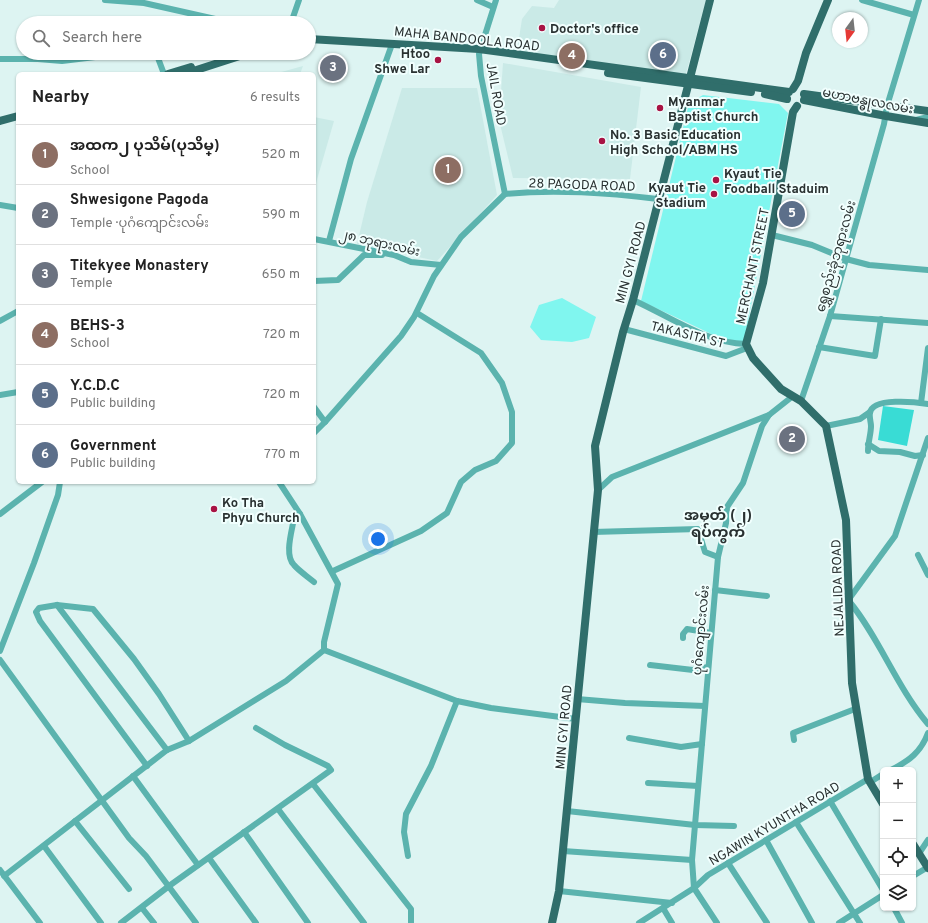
<!DOCTYPE html>
<html lang="en">
<head>
<meta charset="utf-8">
<style>
	body { margin:0; font-family:Overpass,"Noto Sans Myanmar",sans-serif; background:#f6f6f6; color:#222 }
	.controls { position:absolute; right:12px; bottom:12px; display:grid; overflow:hidden; border-radius:6px; box-shadow:0 1px 3px #0004 }
	.controls button { width:36px; height:36px; display:grid; place-items:center; padding:0; border:0; border-bottom:1px solid #e0e0e0; background:#fff; color:#222; font:20px sans-serif }
	.compass { position:absolute; left:832px; top:12px; width:36px; height:36px; border-radius:50%; background:#fff; box-shadow:0 1px 3px #0004; rotate:195deg }
	.you { position:absolute; left:378px; top:539px; width:14px; height:14px; margin:-10px; border:3px solid #fff; border-radius:50%; background:#1a73e8; box-shadow:0 0 0 6px #1a73e833 }
	.badge { display:grid; place-items:center; width:26px; height:26px; border-radius:50%; background:#0f766e; color:#fff; font-size:13px; font-weight:700 }
	.pin { position:absolute; translate:-50% -50%; border:2px solid #fff; box-shadow:0 1px 4px #0006 }
	.list { margin:0; padding:0; list-style:none }
	h2 { display:flex; justify-content:space-between; align-items:center; height:52px; margin:0; padding:0 16px; font-size:17px }
	h2 small { font-size:13px; font-weight:400; color:#767676 }
	.list li { display:grid; grid-template-columns:26px 1fr auto; gap:12px; align-items:center; box-sizing:border-box; height:60px; padding:0 16px; border-top:1px solid #e0e0e0 }
	.list b { display:block; font-size:15px; white-space:nowrap }
	.list p { margin:0; font-size:13px; white-space:nowrap; color:#767676 }
	.list em { font-size:13px; font-style:normal; color:#767676 }
	.icon { flex:none; width:22px; height:22px; fill:none; stroke:currentColor; stroke-width:2; stroke-linecap:round; stroke-linejoin:round }
	.map { position:relative; flex:none; width:928px; height:923px; overflow:hidden }
	.search { position:absolute; background:#fff; box-shadow:0 1px 3px #0004; left:16px; top:16px; width:300px; height:44px; display:flex; align-items:center; gap:10px; box-sizing:border-box; padding:0 14px; border-radius:22px; color:#767676; font-size:15px }
	.panel { position:absolute; background:#fff; box-shadow:0 1px 3px #0004; left:16px; top:72px; width:300px; height:412px; border-radius:6px }
	.map>svg:first-child { display:block }
	.built { fill:#caeae7 }
	.green { fill:#80f6ef }
	.water { fill:#39dcd5 }
	.lines { fill:none; stroke-linecap:round; stroke-linejoin:round }
	.minor { stroke:#5bb3ae; stroke-width:6 }
	.major { stroke:#306e6b; stroke-width:8 }
	.poi-dot { fill:#a81344; stroke:#f1fffe; stroke-width:1.5 }
	.labels { text-anchor:middle; stroke-width:4; stroke-linejoin:round; paint-order:stroke }
	.poi-label { font-size:13px; font-weight:bold; fill:#293131; stroke:#f1fffe; text-anchor:start }
	.street-label { font-size:13px; fill:#293131; stroke:#f1fffe }
	.quarter-label { font-size:15px; font-weight:bold; fill:#293131; stroke:#f1fffe }
</style>
</head>
<body>
<div class="map">
<svg width="928" height="923" viewBox="0 0 928 923">
	<rect width="100%" height="100%" fill="#ddf4f2"/>
	<g class="built">
		<polygon points="559,0 706,0 685,77 517,51 522,19 532,6 554,8"/>
		<polygon points="503,63 641,87 630,179 513,178 499,120"/>
		<polygon points="303,66 300,74 274,74"/>
		<polygon points="402,88 477,88 497,195 437,261 357,244 367,202"/>
		<polygon points="314,117 334,121 314,190"/>
	</g>
	<g class="green">
		<polygon points="703,95 779,104 788,113 744,342 737,346 641,301 689,103"/>
		<polygon points="562,298 596,317 589,338 572,342 541,340 530,327 539,305"/>
	</g>
	<polygon class="water" points="883,406 914,410 907,446 878,440"/>
	<g class="lines">
		<g class="minor">
			<polyline points="105,0 144,3 233,23"/>
			<polyline points="477,0 493,7"/>
			<polyline points="496,0 479,54 481,76 505,194"/>
			<polyline points="862,0 914,15"/>
			<polyline points="291,23 299,0"/>
			<polyline points="151,53 158,58 164,74"/>
			<polyline points="0,59 38,59 62,61 128,53"/>
			<polyline points="916,120 928,117"/>
			<polyline points="0,205 18,208"/>
			<polyline points="772,235 812,245 846,259 869,265 928,270"/>
			<polyline points="314,239 394,255 411,262 441,265"/>
			<polyline points="329,241 351,159 391,47"/>
			<polyline points="314,281 338,280 364,255 382,255"/>
			<path d="M633,300C669,316 706,343 746,344"/>
			<polyline points="830,316 928,323"/>
			<polyline points="0,321 18,311"/>
			<polyline points="624,329 726,356 747,348"/>
			<polyline points="819,347 875,356 881,319"/>
			<polyline points="0,395 18,392"/>
			<polyline points="801,401 830,316 884,124 887,106 919,0"/>
			<polyline points="921,403 928,348"/>
			<polyline points="314,407 325,422"/>
			<polyline points="826,426 860,419 870,412"/>
			<path d="M314,433L325,422L401,336L414,317L434,276L461,237L505,194C556,189 607,193 658,199"/>
			<polyline points="868,444 879,451 900,452 915,456 923,455"/>
			<path d="M868,451C868,442 871,434 871,426C871,422 869,417 870,413C872,397 916,402 928,404"/>
			<polyline points="598,490 612,477 769,415"/>
			<polyline points="0,514 42,482"/>
			<path d="M300,514L294,518C292,531 284,555 294,565C299,571 307,576 314,582"/>
			<polyline points="593,532 698,529 705,552 718,557"/>
			<polyline points="918,555 928,575"/>
			<polyline points="333,571 421,531 447,513 461,482 475,470 496,461 512,443 512,412 502,383 481,353 417,313"/>
			<polyline points="715,590 767,596"/>
			<polyline points="849,599 895,536 928,438"/>
			<path d="M849,601C880,639 896,686 928,724"/>
			<polyline points="57,605 167,750"/>
			<polyline points="683,638 683,634 687,629 711,633"/>
			<polyline points="324,650 457,701 491,708 576,719"/>
			<polyline points="0,651 34,563 58,495 60,482"/>
			<polyline points="0,660 129,838 146,856 196,923"/>
			<polyline points="650,665 693,670 708,667"/>
			<polyline points="577,699 625,703 705,706"/>
			<polyline points="629,738 681,747 702,744"/>
			<polyline points="794,740 793,733 855,709"/>
			<polyline points="147,766 40,621 36,612 39,608 57,605 93,609 134,659 159,694 189,741"/>
			<path d="M891,770C909,761 921,752 928,733"/>
			<polyline points="133,776 198,865"/>
			<polyline points="648,783 698,786"/>
			<polyline points="313,784 411,909 411,923"/>
			<polyline points="830,801 883,890"/>
			<polyline points="278,809 364,923"/>
			<polyline points="567,811 695,825 734,826"/>
			<polyline points="75,821 129,889"/>
			<polyline points="796,822 860,923"/>
			<polyline points="244,832 308,923"/>
			<polyline points="766,840 812,923"/>
			<polyline points="44,846 101,923"/>
			<polyline points="563,851 692,860"/>
			<polyline points="920,852 928,840"/>
			<polyline points="408,856 404,832 406,814 431,766 457,701"/>
			<polyline points="209,858 256,923"/>
			<polyline points="728,863 767,923"/>
			<polyline points="0,870 40,923"/>
			<polyline points="4,876 167,750 189,741 286,681 324,650 324,642 338,584 300,514 279,482"/>
			<polyline points="913,876 928,867"/>
			<polyline points="694,888 692,860 718,557 726,523 727,507 743,483 762,426 769,415 793,396"/>
			<polyline points="694,888 717,923"/>
			<polyline points="559,891 672,903"/>
			<polyline points="142,908 154,923"/>
			<polyline points="663,908 672,923"/>
			<polyline points="894,908 902,923"/>
			<polyline points="121,923 169,886 331,770 328,766 285,745 256,728"/>
			<polyline points="639,923 694,888 708,875 868,779 872,781 883,774"/>
			<polyline points="839,923 883,895"/>
		</g>
		<g class="major">
			<polyline points="309,39 479,49 789,92"/>
			<polyline points="608,73 751,92"/>
			<polyline points="168,74 191,67"/>
			<polyline points="184,74 249,53"/>
			<polyline points="793,89 798,81 806,53 828,0"/>
			<polyline points="765,94 787,99"/>
			<polyline points="804,94 928,111"/>
			<polyline points="804,100 886,116 928,123"/>
			<polyline points="797,106 793,112 763,283 746,344 753,358 781,389 801,401 826,426 846,520 852,683 868,779 883,804"/>
			<polyline points="0,121 18,116"/>
			<polyline points="913,844 928,868"/>
			<polyline points="552,923 559,891 598,490 595,446 623,332 633,300 710,0"/>
		</g>
	</g>
	<g class="poi-dot">
		<circle cx="542" cy="28" r="4"/>
		<circle cx="438" cy="60" r="4"/>
		<circle cx="660" cy="108" r="4"/>
		<circle cx="602" cy="141" r="4"/>
		<circle cx="716" cy="180" r="4"/>
		<circle cx="714" cy="194" r="4"/>
		<circle cx="214" cy="509" r="4"/>
	</g>
	<g class="labels">
		<g class="poi-label">
			<text x="550" y="33">Doctor's office</text>
			<text x="430" y="58" text-anchor="end">Htoo<tspan x="430" dy="15">Shwe Lar</tspan></text>
			<text x="668" y="106">Myanmar<tspan x="668" dy="15">Baptist Church</tspan></text>
			<text x="610" y="139">No. 3 Basic Education<tspan x="610" dy="15">High School/ABM HS</tspan></text>
			<text x="724" y="178">Kyaut Tie<tspan x="724" dy="15">Foodball Staduim</tspan></text>
			<text x="706" y="192" text-anchor="end">Kyaut Tie<tspan x="706" dy="15">Stadium</tspan></text>
			<text x="222" y="507">Ko Tha<tspan x="222" dy="15">Phyu Church</tspan></text>
		</g>
		<g class="street-label">
			<text transform="translate(467 38) rotate(6)" y="5">MAHA BANDOOLA ROAD</text>
			<text transform="translate(497 94) rotate(80)" y="5">JAIL ROAD</text>
			<text transform="translate(868 100) rotate(11)" y="5">မဟာဗန္ဓုလလမ်း</text>
			<text transform="translate(582 184) rotate(2)" y="5">28 PAGODA ROAD</text>
			<text transform="translate(380 242) rotate(13)" y="5">၂၈ ဘုရားလမ်း</text>
			<text transform="translate(835 256) rotate(-74)" y="5">ရွှေစည်းခုံဘုရားလမ်း</text>
			<text transform="translate(630 262) rotate(-75)" y="5">MIN GYI ROAD</text>
			<text transform="translate(752 266) rotate(-78)" y="5">MERCHANT STREET</text>
			<text transform="translate(688 334) rotate(14)" y="5">TAKASITA ST</text>
			<text transform="translate(837 588) rotate(-92)" y="5">NEJALIDA ROAD</text>
			<text transform="translate(700 630) rotate(-85)" y="5">ပုဂံကျောင်းလမ်း</text>
			<text transform="translate(563 727) rotate(-85)" y="5">MIN GYI ROAD</text>
			<text transform="translate(774 823) rotate(-31)" y="5">NGAWIN KYUNTHA ROAD</text>
		</g>
		<g class="quarter-label">
			<text x="718" y="520">အမှတ် (၂)<tspan x="718" dy="17">ရပ်ကွက်</tspan></text>
		</g>
	</g>
</svg>
<div class="controls">
<button>+</button>
<button>−</button>
<button><svg class="icon" aria-label="locate" viewBox="0 0 24 24"><circle cx="12" cy="12" r="6"/><path d="M12 2v4M12 18v4M2 12h4M18 12h4"/></svg></button>
<button><svg class="icon" aria-label="layers" viewBox="0 0 24 24"><path d="M12 4l9 5-9 5-9-5zM3 14l9 5 9-5"/></svg></button>
</div>
<svg class="compass" viewBox="-18 -18 36 36"><path d="M0-13l5 13h-10z" fill="#e53935"/><path d="M0 13l5-13h-10z" fill="#767676"/></svg>
<div class="you"></div>
<div class="pin badge" style="left:448px;top:170px;background:#8d6e63">1</div>
<div class="pin badge" style="left:792px;top:439px;background:#6b7280">2</div>
<div class="pin badge" style="left:333px;top:68px;background:#6b7280">3</div>
<div class="pin badge" style="left:572px;top:56px;background:#8d6e63">4</div>
<div class="pin badge" style="left:792px;top:214px;background:#5c6f8a">5</div>
<div class="pin badge" style="left:663px;top:55px;background:#5c6f8a">6</div>
<div class="search"><svg class="icon" aria-label="search" viewBox="0 0 24 24"><circle cx="10" cy="10" r="6"/><path d="M15 15l6 6"/></svg>Search here</div>
<section class="panel">
<h2>Nearby<small>6 results</small></h2>
<ul class="list">
<li><span class="badge" style="background:#8d6e63">1</span><div><b>အထက၂ ပုသိမ်(ပုသိမ္)</b><p>School</p></div><em>520 m</em></li>
<li><span class="badge" style="background:#6b7280">2</span><div><b>Shwesigone Pagoda</b><p>Temple · ပုဂံကျောင်းလမ်း</p></div><em>590 m</em></li>
<li><span class="badge" style="background:#6b7280">3</span><div><b>Titekyee Monastery</b><p>Temple</p></div><em>650 m</em></li>
<li><span class="badge" style="background:#8d6e63">4</span><div><b>BEHS-3</b><p>School</p></div><em>720 m</em></li>
<li><span class="badge" style="background:#5c6f8a">5</span><div><b>Y.C.D.C</b><p>Public building</p></div><em>720 m</em></li>
<li><span class="badge" style="background:#5c6f8a">6</span><div><b>Government</b><p>Public building</p></div><em>770 m</em></li>
</ul>
</section>
</div>
</body>
</html>
